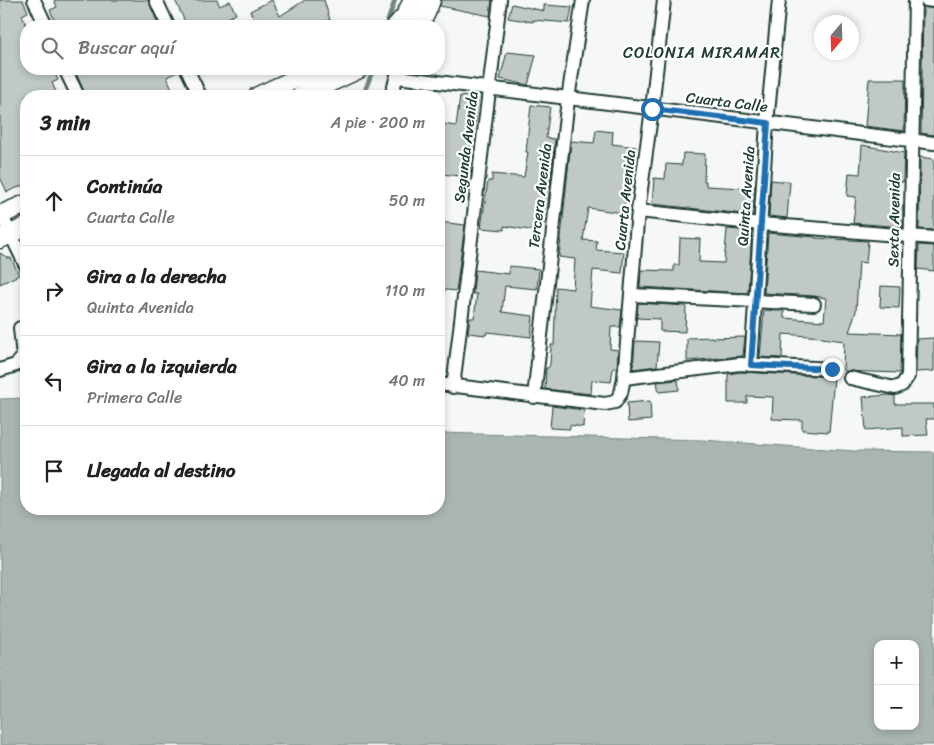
<!DOCTYPE html>
<html lang="es">
<head>
<meta charset="utf-8">
<style>
	body { margin:0; font-family:Sriracha,sans-serif; background:#f2f2f2; color:#222 }
	.controls { position:absolute; right:15px; bottom:15px; display:grid; overflow:hidden; border-radius:10px; box-shadow:0 2px 8px #0003 }
	.controls button { width:45px; height:45px; display:grid; place-items:center; padding:0; border:0; border-bottom:1px solid #e0e0e0; background:#fff; color:#222; font:25px sans-serif }
	.compass { position:absolute; left:814px; top:15px; width:45px; height:45px; border-radius:50%; background:#fff; box-shadow:0 2px 8px #0003; rotate:199deg }
	.stop { position:absolute; width:15px; height:15px; margin:-11px; border:4px solid #1f6fb2; border-radius:50%; background:#fff }
	.stop.end { background:#1f6fb2; border-color:#fff; box-shadow:0 1px 5px #0008 }
	.list { margin:0; padding:0; list-style:none }
	h2 { display:flex; justify-content:space-between; align-items:center; height:65px; margin:0; padding:0 20px; font-size:21px }
	h2 small { font-size:16px; font-weight:400; color:#767676 }
	.list li { display:grid; grid-template-columns:32px 1fr auto; gap:15px; align-items:center; box-sizing:border-box; height:90px; padding:0 20px; border-top:1px solid #e0e0e0 }
	.list b { display:block; font-size:19px; white-space:nowrap }
	.list p { margin:0; font-size:16px; white-space:nowrap; color:#767676 }
	.list em { font-size:16px; font-style:normal; color:#767676 }
	.icon { flex:none; width:28px; height:28px; fill:none; stroke:currentColor; stroke-width:2; stroke-linecap:round; stroke-linejoin:round }
	.map { position:relative; flex:none; width:934px; height:745px; overflow:hidden }
	.search { position:absolute; background:#fff; box-shadow:0 2px 8px #0003; left:20px; top:20px; width:425px; height:55px; display:flex; align-items:center; gap:12px; box-sizing:border-box; padding:0 18px; border-radius:20px; color:#767676; font-size:19px }
	.panel { position:absolute; background:#fff; box-shadow:0 2px 8px #0003; left:20px; top:90px; width:425px; height:425px; border-radius:20px }
	.map>svg:first-child { display:block }
	.water { fill:#aab5b1; stroke:#72857f; fill-rule:evenodd }
	.lines { fill:none; stroke-linecap:round; stroke-linejoin:round }
	.stream { stroke:#72857f; stroke-width:4.5 }
	.building { fill:#c0c9c6; stroke:#1f3d34 }
	.street-casing { stroke:#1f3d34; stroke-width:16 }
	.secondary-casing { stroke:#1f3d34; stroke-width:21 }
	.street { stroke:#fff; stroke-width:12 }
	.secondary { stroke:#fff; stroke-width:18 }
	.route { stroke:#1f6fb2; stroke-width:6 }
	.labels { text-anchor:middle; stroke-width:4.5; stroke-linejoin:round; paint-order:stroke }
	.street-label { font-size:15px; fill:#1f3d34; stroke:#fff }
	.neighbourhood-label { font-size:16px; letter-spacing:1px; fill:#1f3d34; stroke:#fff }
</style>
</head>
<body>
<div class="map">
<svg width="934" height="745" viewBox="0 0 934 745">
	<rect width="100%" height="100%" fill="#f6f7f7"/>
	<filter id="ink" filterUnits="userSpaceOnUse"><feTurbulence type="fractalNoise" baseFrequency=".02" numOctaves="2"/><feDisplacementMap in="SourceGraphic" scale="10" xChannelSelector="R" yChannelSelector="G"/><feConvolveMatrix kernelMatrix="1 2 1 2 8 2 1 2 1" color-interpolation-filters="sRGB"/></filter>
	<g filter="url(#ink)">
		<path class="water" d="M26,398V509H439V433L702,440L854,451L934,452V745H0V399ZM878,644H915V726H878Z"/>
		<g class="lines">
			<g class="stream">
				<polyline points="387,23 395,0"/>
				<polyline points="363,96 372,72"/>
			</g>
		</g>
		<g class="building">
			<polygon points="0,0 23,0 28,12 22,15 26,25 26,69 53,69 58,80 52,83 58,96 26,96 26,184 7,192 0,177"/>
			<polygon points="54,0 148,0 159,26 57,26 50,10 57,7"/>
			<polygon points="175,0 217,0 220,6 230,1 236,14 224,20 227,26 187,26"/>
			<polygon points="272,0 280,16 305,0 324,0 330,20 308,26 257,26 250,11"/>
			<polygon points="441,0 492,0 490,16 440,6"/>
			<polygon points="512,4 544,11 544,5 572,7 569,23 533,20 533,22 508,18"/>
			<polygon points="923,7 934,9 934,135 921,133"/>
			<polygon points="507,52 536,55 528,85 500,79"/>
			<polygon points="81,69 179,69 179,71 167,77 175,96 86,96 75,71"/>
			<polygon points="869,79 905,79 904,131 865,126"/>
			<polygon points="460,96 478,98 475,127 474,127 467,165 471,165 470,177 441,174 444,142 441,141 444,124 456,126"/>
			<polygon points="531,105 550,107 546,138 555,139 546,224 537,222 536,231 504,226 504,230 481,228 488,181 492,181 492,174 524,177 528,152 526,152"/>
			<polygon points="596,130 613,132 612,144 636,147 632,173 634,174 634,177 631,193 626,192 623,213 588,208 583,240 597,241 596,250 624,252 622,273 593,270 590,306 622,310 620,327 611,327 610,349 618,350 617,368 613,368 611,382 592,380 591,394 545,389 546,368 548,368 550,365 551,345 554,345 556,287 573,289 575,259 559,257 571,141 594,143"/>
			<polygon points="862,145 904,153 903,182 897,182 894,205 903,206 903,227 853,223 856,197 847,196 849,173 860,174"/>
			<polygon points="683,153 705,154 704,181 706,181 706,186 743,188 744,185 755,186 753,215 652,204 654,178 665,179 666,164 682,165"/>
			<polygon points="920,157 934,159 934,230 919,229"/>
			<polygon points="771,180 790,182 787,218 769,216"/>
			<polygon points="439,222 465,225 456,291 439,289"/>
			<polygon points="727,229 752,231 748,293 640,287 641,270 674,271 674,265 679,265 680,238 700,239 699,262 724,263"/>
			<polygon points="768,233 815,237 815,238 868,241 866,263 859,262 856,311 849,332 901,334 900,373 843,371 844,341 822,338 822,337 783,334 782,358 760,357 764,310 784,311 784,318 824,321 826,298 814,296 764,293"/>
			<polygon points="919,245 934,246 934,271 918,269"/>
			<polygon points="0,253 8,258 11,258 19,275 0,284"/>
			<polygon points="509,266 539,269 537,289 505,286 502,312 533,316 531,337 487,332 486,335 468,333 470,318 474,318 477,294 473,294 475,270 509,274"/>
			<polygon points="881,286 900,287 899,308 880,307"/>
			<polygon points="638,303 686,306 685,332 660,331 660,319 637,318"/>
			<polygon points="712,337 712,338 745,337 743,356 687,361 687,338"/>
			<polygon points="934,338 934,371 916,372 917,339"/>
			<polygon points="635,341 659,342 657,366 633,369"/>
			<polygon points="740,372 834,377 829,432 802,430 802,420 772,419 773,397 747,396 747,403 728,403 728,374"/>
			<polygon points="678,380 679,390 659,392 657,382"/>
			<polygon points="889,395 895,396 895,404 934,404 934,419 926,419 928,435 903,436 903,427 866,430 863,397"/>
			<polygon points="650,401 651,420 628,422 627,403"/>
			<polygon points="552,406 584,410 583,427 570,425 570,429 550,428"/>
		</g>
		<g class="lines">
			<g class="street-casing">
				<g id="street">
					<polyline points="34,0 46,26"/>
					<polyline points="156,0 168,26"/>
					<polyline points="926,0 934,1"/>
					<polyline points="65,69 78,96"/>
					<polyline points="187,69 200,96"/>
					<polyline points="397,77 934,143"/>
					<polyline points="391,96 399,69"/>
					<polyline points="638,211 761,224 934,238"/>
					<polyline points="0,212 26,266"/>
					<polyline points="632,295 814,304"/>
					<polyline points="751,365 767,123 779,0"/>
					<polyline points="0,370 16,365 23,357 20,328"/>
					<polyline points="624,378 740,364 832,369"/>
					<polyline points="850,378 895,388 902,385 908,376 915,0"/>
					<polyline points="439,384 605,404 615,402 621,393 624,378 638,211 652,109 664,0"/>
					<polyline points="453,387 500,0"/>
					<polyline points="534,397 568,99 583,0"/>
				</g>
			</g>
			<g class="secondary-casing">
				<g id="secondary">
					<polyline points="396,26 405,16 413,0"/>
					<polyline points="419,26 426,13 431,0"/>
					<polyline points="258,96 317,69"/>
					<polyline points="301,96 359,69"/>
					<polyline points="0,215 26,204"/>
					<polyline points="0,239 26,227"/>
				</g>
			</g>
			<use href="#street" class="street"/>
			<use href="#secondary" class="secondary"/>
		</g>
	</g>
	<g class="lines" filter="url(#ink)">
		<polyline class="route" points="652,109 768,123 751,365 832,369"/>
	</g>
	<g class="labels">
		<g class="street-label">
			<text transform="translate(727 102) rotate(7)" y="5">Cuarta Calle</text>
			<text transform="translate(466 147) rotate(-83)" y="5">Segunda Avenida</text>
			<text transform="translate(540 196) rotate(-83)" y="5">Tercera Avenida</text>
			<text transform="translate(746 196) rotate(-86)" y="5">Quinta Avenida</text>
			<text transform="translate(625 200) rotate(-84)" y="5">Cuarta Avenida</text>
			<text transform="translate(894 220) rotate(-89)" y="5">Sexta Avenida</text>
		</g>
		<g class="neighbourhood-label">
			<text x="702" y="58">COLONIA MIRAMAR</text>
		</g>
	</g>
</svg>
<div class="controls">
<button>+</button>
<button>−</button>
</div>
<svg class="compass" viewBox="-18 -18 36 36"><path d="M0-13l5 13h-10z" fill="#e53935"/><path d="M0 13l5-13h-10z" fill="#767676"/></svg>
<div class="stop" style="left:652px;top:109px"></div>
<div class="stop end" style="left:832px;top:369px"></div>
<div class="search"><svg class="icon" aria-label="search" viewBox="0 0 24 24"><circle cx="10" cy="10" r="6"/><path d="M15 15l6 6"/></svg>Buscar aquí</div>
<section class="panel">
<h2>3 min<small>A pie · 200 m</small></h2>
<ul class="list">
<li><svg class="icon" aria-label="ahead" viewBox="0 0 24 24"><path d="M12 20V5M6 11l6-6 6 6"/></svg><div><b>Continúa</b><p>Cuarta Calle</p></div><em>50 m</em></li>
<li><svg class="icon" aria-label="right" viewBox="0 0 24 24"><path d="M7 20v-9h11M14 6l5 5-5 5"/></svg><div><b>Gira a la derecha</b><p>Quinta Avenida</p></div><em>110 m</em></li>
<li><svg class="icon" aria-label="left" viewBox="0 0 24 24"><path d="M17 20v-9H6M10 6l-5 5 5 5"/></svg><div><b>Gira a la izquierda</b><p>Primera Calle</p></div><em>40 m</em></li>
<li><svg class="icon" aria-label="arrive" viewBox="0 0 24 24"><path d="M6 21V4h12l-3 4 3 4H6"/></svg><div><b>Llegada al destino</b></div></li>
</ul>
</section>
</div>
</body>
</html>
